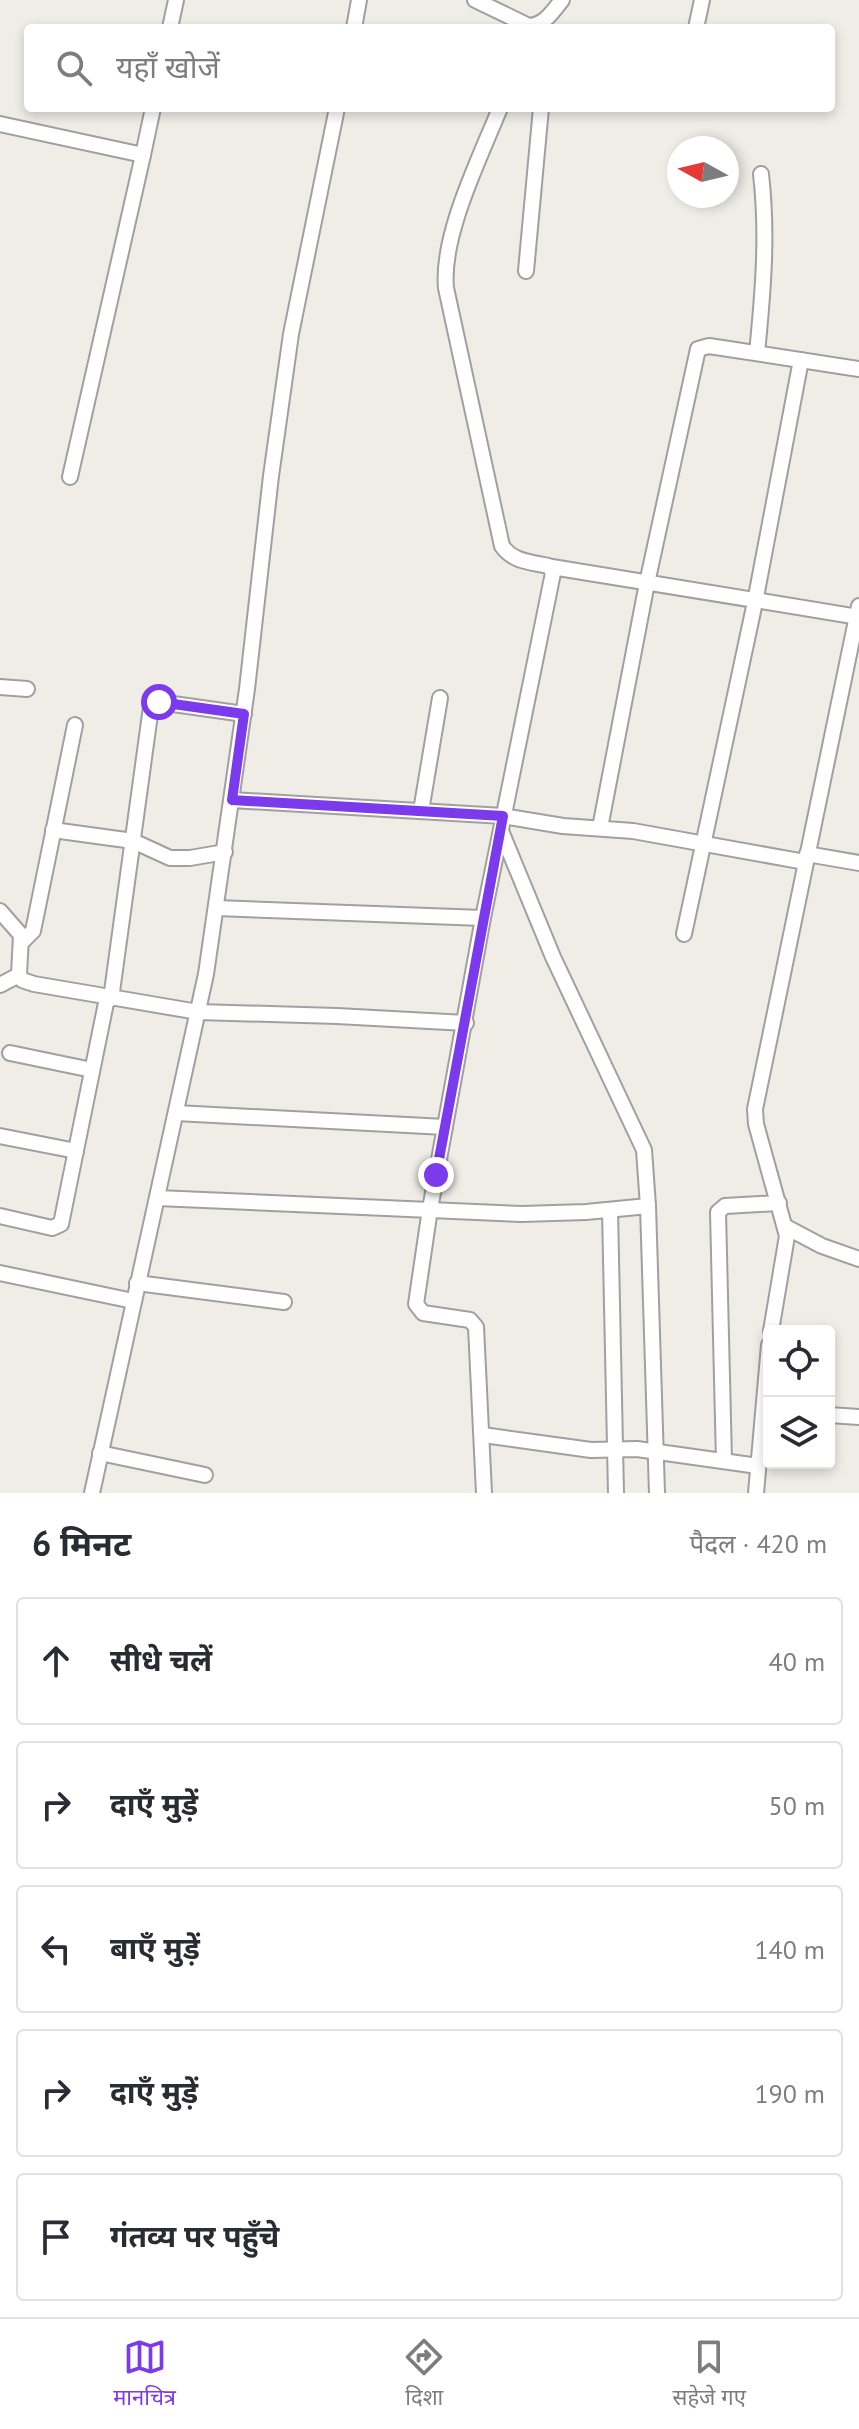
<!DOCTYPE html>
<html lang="hi">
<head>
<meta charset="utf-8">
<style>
	body { margin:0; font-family:"PT Sans","Noto Sans Devanagari",sans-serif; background:#f7f7f7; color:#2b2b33 }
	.controls { position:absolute; right:24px; bottom:24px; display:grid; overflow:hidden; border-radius:8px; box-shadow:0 4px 12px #0003 }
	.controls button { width:72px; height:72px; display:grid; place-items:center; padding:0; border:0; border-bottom:2px solid #e1e1e2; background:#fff; color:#2b2b33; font:40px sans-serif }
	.compass { position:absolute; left:667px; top:136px; width:72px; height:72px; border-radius:50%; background:#fff; box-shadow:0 4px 12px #0003; rotate:278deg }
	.stop { position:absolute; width:24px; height:24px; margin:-18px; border:6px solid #7c3aed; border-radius:50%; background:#fff }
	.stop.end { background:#7c3aed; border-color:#fff; box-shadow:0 2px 8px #0008 }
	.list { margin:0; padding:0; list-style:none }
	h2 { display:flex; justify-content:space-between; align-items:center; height:104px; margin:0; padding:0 32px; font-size:34px }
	h2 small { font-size:26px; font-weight:400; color:#7c7c81 }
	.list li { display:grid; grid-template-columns:52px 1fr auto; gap:24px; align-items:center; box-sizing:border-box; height:128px; margin:0 16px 16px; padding:0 16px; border:2px solid #e1e1e2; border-radius:8px }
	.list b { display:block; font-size:30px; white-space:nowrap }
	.list em { font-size:26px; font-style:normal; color:#7c7c81 }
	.icon { flex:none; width:44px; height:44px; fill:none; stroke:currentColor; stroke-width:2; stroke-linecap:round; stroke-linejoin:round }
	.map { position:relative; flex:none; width:859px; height:1493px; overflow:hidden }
	.search { position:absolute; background:#fff; box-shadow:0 4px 12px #0003; left:24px; right:24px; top:24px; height:88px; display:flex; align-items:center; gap:20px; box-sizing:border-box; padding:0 28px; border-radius:8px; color:#7c7c81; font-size:30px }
	.sheet { height:824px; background:#fff }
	nav { display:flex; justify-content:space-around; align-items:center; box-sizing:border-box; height:112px; border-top:2px solid #e1e1e2; background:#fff; font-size:22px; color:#7c7c81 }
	nav a { display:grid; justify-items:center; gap:4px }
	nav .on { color:#7c3aed }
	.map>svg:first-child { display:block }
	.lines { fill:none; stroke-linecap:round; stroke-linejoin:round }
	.minor-casing { stroke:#a0a0a0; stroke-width:18 }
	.minor { stroke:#fff; stroke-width:14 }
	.route { stroke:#7c3aed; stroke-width:10 }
</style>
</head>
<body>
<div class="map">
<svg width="859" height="1493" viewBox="0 0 859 1493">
	<rect width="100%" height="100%" fill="#efede6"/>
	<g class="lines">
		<g class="minor-casing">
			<g id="minor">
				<path d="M475,0L529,26C545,25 553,11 562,0"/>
				<polyline points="170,28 176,0"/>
				<polyline points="354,28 359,0"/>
				<polyline points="696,28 702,0"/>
				<polyline points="0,124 143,155 153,108"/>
				<polyline points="526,271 541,108"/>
				<path d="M757,353C763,292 768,235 761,174"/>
				<polyline points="70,477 143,155"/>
				<polyline points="552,567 859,617"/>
				<polyline points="0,687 27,689"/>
				<polyline points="232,800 503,816 563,826 633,831 805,862"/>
				<polyline points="421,811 440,698"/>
				<polyline points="600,828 647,583 698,349 709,346 859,369"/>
				<polyline points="53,830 133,841 170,858 190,858 225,852"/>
				<polyline points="501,831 553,957 644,1150 648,1206 657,1493"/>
				<polyline points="807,854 859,863"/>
				<polyline points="216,908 483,918"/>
				<polyline points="0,911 21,935 19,975 22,980 34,984 198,1012 337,1016 466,1023"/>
				<polyline points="684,934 755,602 801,360"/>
				<polyline points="23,941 33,931 75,725"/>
				<polyline points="0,985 19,975"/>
				<polyline points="111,999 151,707 159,702 244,714"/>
				<polyline points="10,1053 92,1070"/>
				<polyline points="176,1113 445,1127"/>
				<polyline points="0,1136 76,1151"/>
				<polyline points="157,1198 522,1214 586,1212 648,1206"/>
				<polyline points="610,1210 616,1493"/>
				<polyline points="0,1216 52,1228 61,1224 107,998"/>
				<polyline points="786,1227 822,1246 859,1259"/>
				<polyline points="0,1273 133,1301"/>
				<polyline points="137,1283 284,1302"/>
				<polyline points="771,1331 787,1236 756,1124 755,1109 859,606"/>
				<polyline points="829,1415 859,1417"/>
				<polyline points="483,1435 591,1450 637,1449 758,1466"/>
				<polyline points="100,1453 205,1475"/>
				<polyline points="724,1461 718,1212 725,1206 779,1203"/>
				<polyline points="92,1493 206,974 247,689 271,476 291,334 337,108"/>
				<path d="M484,1493L476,1327L470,1320L423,1313L416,1304L430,1209L483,918L553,573L549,566C531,562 513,562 502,546L446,288C441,235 480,158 500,108"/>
				<polyline points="756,1493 769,1345"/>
			</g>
		</g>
		<use href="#minor" class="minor"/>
	</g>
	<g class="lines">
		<polyline class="route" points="159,702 244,714 232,800 503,816 436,1175"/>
	</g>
</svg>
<div class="controls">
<button><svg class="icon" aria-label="locate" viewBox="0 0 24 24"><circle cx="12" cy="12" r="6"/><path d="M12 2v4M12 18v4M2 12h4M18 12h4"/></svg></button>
<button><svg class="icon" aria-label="layers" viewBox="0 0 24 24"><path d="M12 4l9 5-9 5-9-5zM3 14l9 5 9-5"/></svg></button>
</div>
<svg class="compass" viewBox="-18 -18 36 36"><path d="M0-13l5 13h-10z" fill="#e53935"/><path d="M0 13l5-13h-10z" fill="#7c7c81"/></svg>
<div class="stop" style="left:159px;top:702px"></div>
<div class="stop end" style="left:436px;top:1175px"></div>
<div class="search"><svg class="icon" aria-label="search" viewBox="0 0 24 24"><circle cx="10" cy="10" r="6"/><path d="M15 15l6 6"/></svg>यहाँ खोजें</div>
</div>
<section class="sheet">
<h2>6 मिनट<small>पैदल · 420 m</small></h2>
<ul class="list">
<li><svg class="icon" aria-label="ahead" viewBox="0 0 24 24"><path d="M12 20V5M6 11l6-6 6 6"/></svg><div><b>सीधे चलें</b></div><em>40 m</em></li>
<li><svg class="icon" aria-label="right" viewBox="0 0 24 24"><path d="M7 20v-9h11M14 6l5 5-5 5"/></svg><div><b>दाएँ मुड़ें</b></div><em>50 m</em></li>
<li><svg class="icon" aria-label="left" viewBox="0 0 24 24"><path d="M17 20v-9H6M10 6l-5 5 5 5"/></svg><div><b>बाएँ मुड़ें</b></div><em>140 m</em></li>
<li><svg class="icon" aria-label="right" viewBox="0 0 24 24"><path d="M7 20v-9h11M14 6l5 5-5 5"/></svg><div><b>दाएँ मुड़ें</b></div><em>190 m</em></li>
<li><svg class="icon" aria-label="arrive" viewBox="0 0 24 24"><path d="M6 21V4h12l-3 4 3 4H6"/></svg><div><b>गंतव्य पर पहुँचे</b></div></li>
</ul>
</section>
<nav>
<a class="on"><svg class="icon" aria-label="map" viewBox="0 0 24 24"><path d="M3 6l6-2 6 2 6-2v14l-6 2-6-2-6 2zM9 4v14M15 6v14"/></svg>मानचित्र</a>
<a><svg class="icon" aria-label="directions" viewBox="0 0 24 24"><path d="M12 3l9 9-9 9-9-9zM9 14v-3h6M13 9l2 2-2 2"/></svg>दिशा</a>
<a><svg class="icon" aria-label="saved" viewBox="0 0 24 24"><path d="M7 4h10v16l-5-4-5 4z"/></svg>सहेजे गए</a>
</nav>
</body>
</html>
